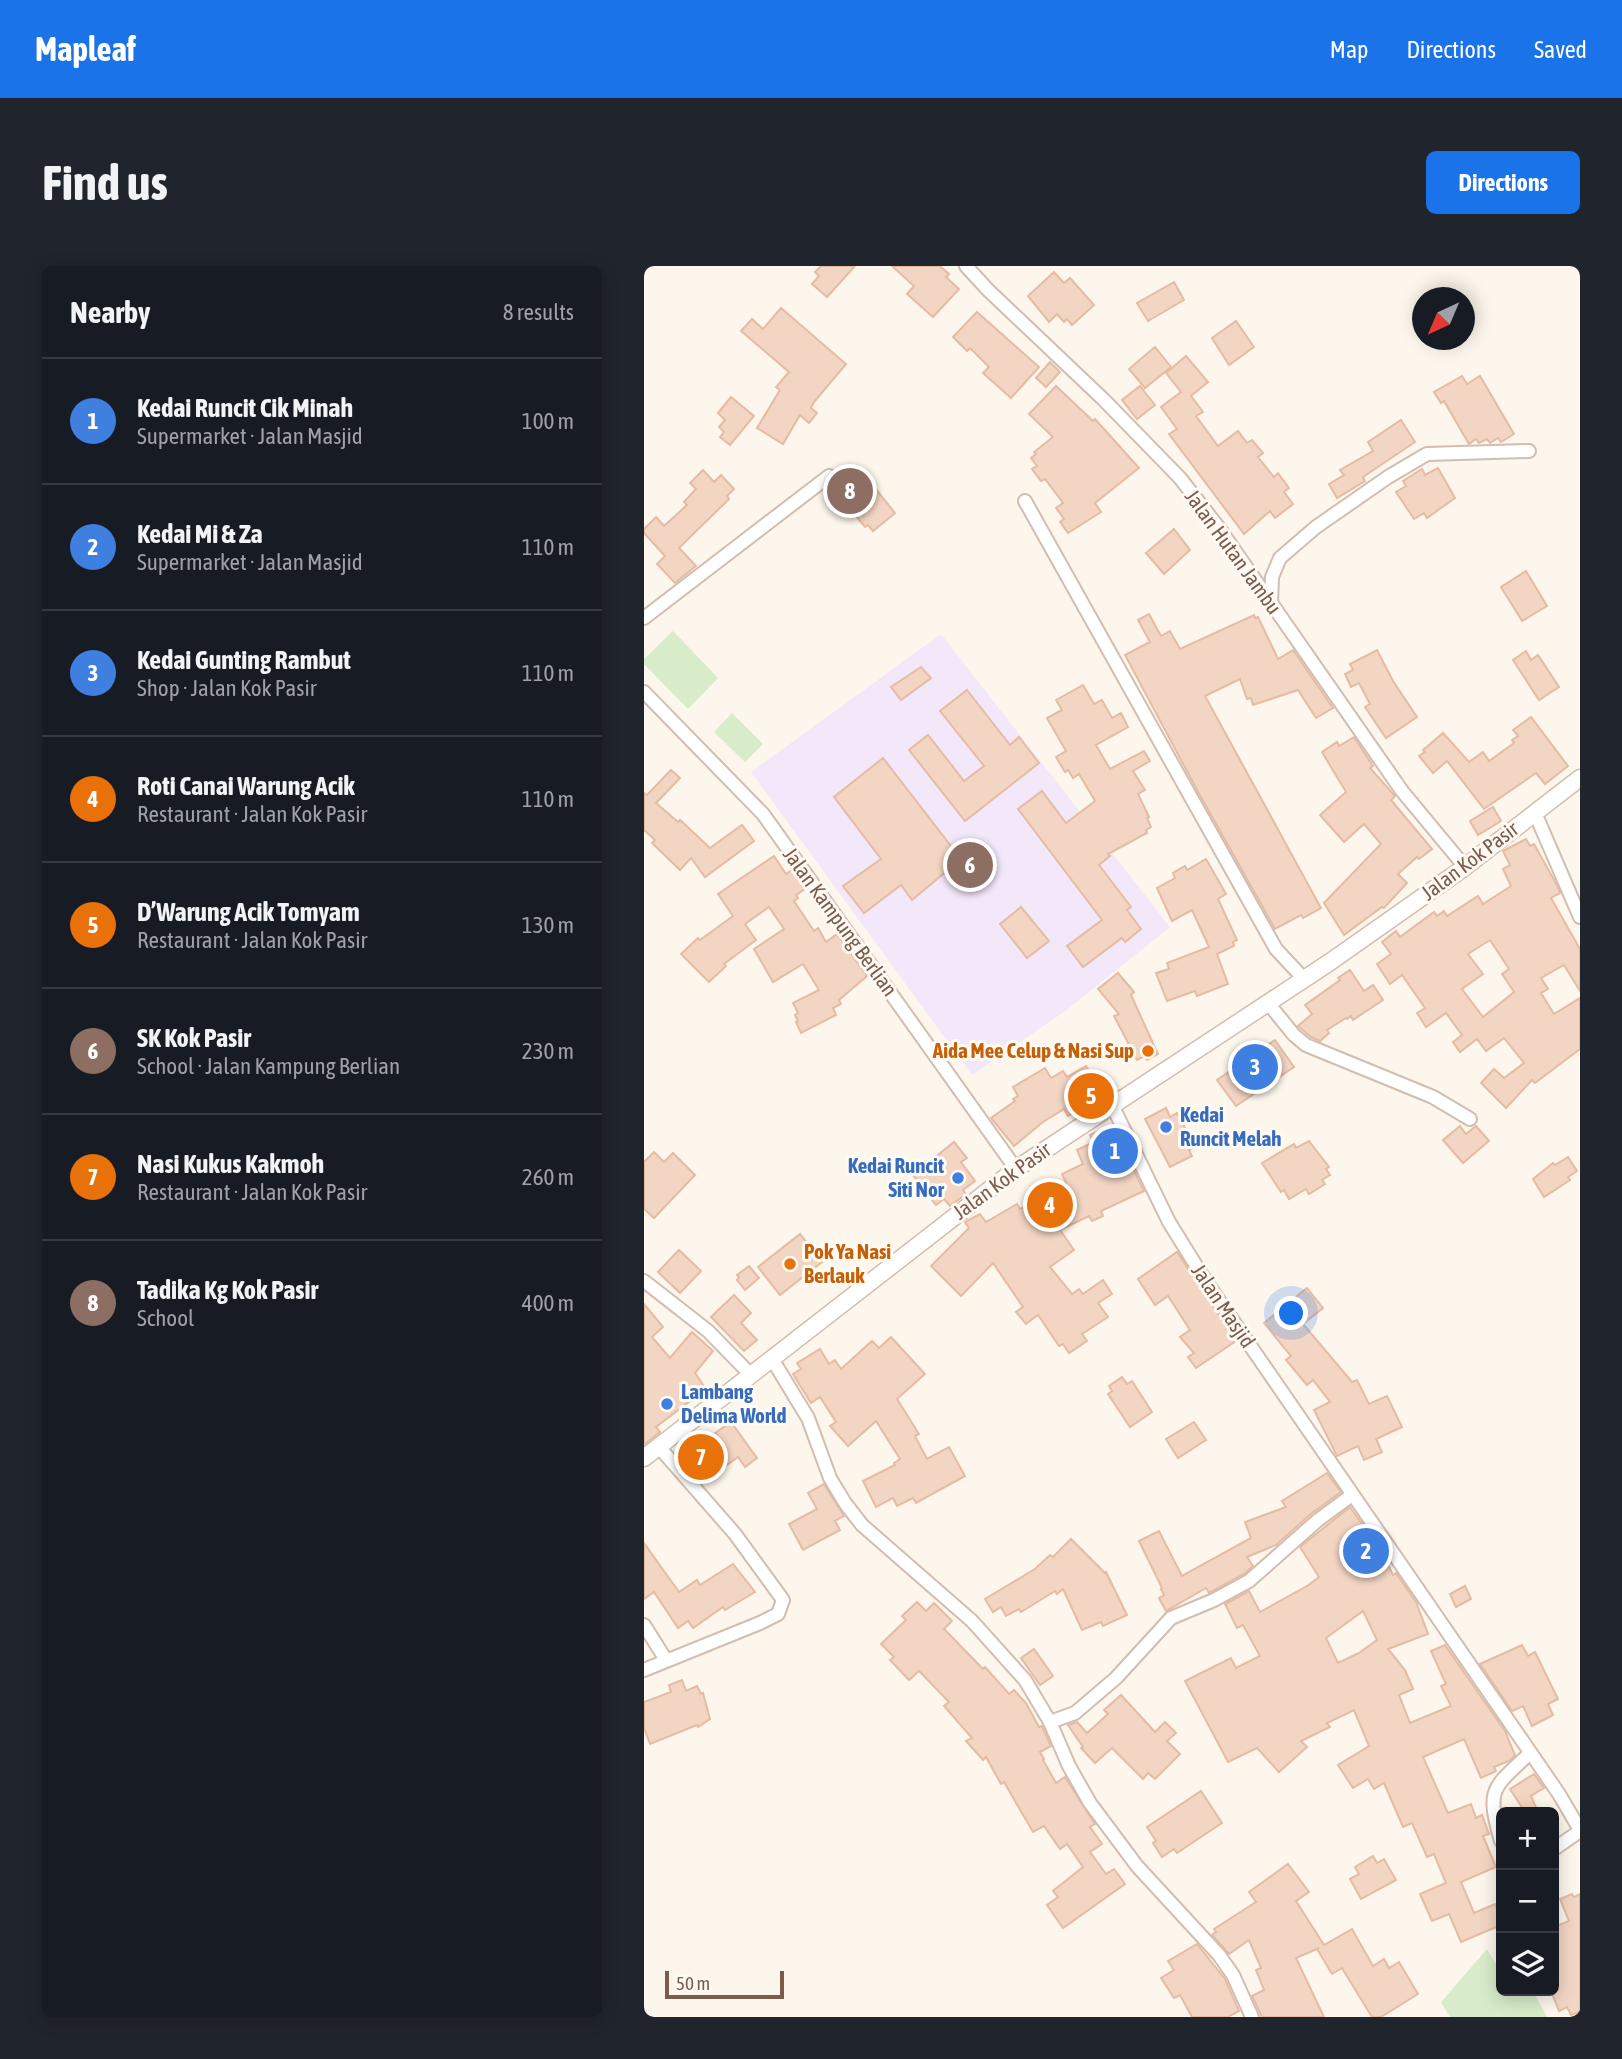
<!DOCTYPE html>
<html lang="en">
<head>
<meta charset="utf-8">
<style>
	body { margin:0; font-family:"Asap Condensed",sans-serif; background:#20242c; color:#f1f3f6 }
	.controls { position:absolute; right:21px; bottom:21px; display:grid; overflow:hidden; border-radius:10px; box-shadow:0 4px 18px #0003 }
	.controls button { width:63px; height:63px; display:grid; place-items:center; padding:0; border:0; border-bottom:2px solid #363941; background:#171b24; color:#f1f3f6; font:35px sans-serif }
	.compass { position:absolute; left:768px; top:21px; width:63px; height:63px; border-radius:50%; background:#171b24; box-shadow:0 4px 18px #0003; rotate:224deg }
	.scale { position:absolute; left:21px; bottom:18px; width:119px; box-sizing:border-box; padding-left:7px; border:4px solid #7a5c4d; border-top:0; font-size:19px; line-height:24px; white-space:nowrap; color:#7a5c4d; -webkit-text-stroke:5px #fffaf3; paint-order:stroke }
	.you { position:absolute; left:648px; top:1048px; width:24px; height:24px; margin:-18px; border:5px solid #fff; border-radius:50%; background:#1a73e8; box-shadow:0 0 0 10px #1a73e833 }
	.badge { display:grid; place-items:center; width:46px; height:46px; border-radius:50%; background:#1a73e8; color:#fff; font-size:23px; font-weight:700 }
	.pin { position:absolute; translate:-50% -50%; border:4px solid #fff; box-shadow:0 2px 7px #0006 }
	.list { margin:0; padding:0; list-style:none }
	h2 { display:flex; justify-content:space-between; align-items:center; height:91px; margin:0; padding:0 28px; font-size:30px }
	h2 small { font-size:23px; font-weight:400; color:#9ea1a6 }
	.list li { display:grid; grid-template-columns:46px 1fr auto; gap:21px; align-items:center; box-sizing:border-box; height:126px; padding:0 28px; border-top:2px solid #363941 }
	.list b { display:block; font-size:26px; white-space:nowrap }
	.list p { margin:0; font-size:23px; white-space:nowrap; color:#9ea1a6 }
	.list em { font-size:23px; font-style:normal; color:#9ea1a6 }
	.icon { flex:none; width:38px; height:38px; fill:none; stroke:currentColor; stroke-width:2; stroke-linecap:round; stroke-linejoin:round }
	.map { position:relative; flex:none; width:936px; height:1751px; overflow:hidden; border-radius:10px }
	header { display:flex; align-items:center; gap:42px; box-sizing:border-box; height:98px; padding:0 35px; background:#1a73e8; color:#fff }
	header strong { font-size:33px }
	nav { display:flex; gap:38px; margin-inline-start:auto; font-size:24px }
	.intro { display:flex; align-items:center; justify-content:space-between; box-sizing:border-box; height:168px; padding:0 42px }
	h1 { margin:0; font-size:49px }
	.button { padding:18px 32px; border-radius:10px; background:#1a73e8; color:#fff; font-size:24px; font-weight:700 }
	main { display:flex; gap:42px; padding:0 42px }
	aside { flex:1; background:#171b24; border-radius:10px; box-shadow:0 4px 18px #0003 }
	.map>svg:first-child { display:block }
	.education { fill:#f3e8fa }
	.green { fill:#d8ecc9 }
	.building { fill:#f3d5c3; stroke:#e6bba3; stroke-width:2; fill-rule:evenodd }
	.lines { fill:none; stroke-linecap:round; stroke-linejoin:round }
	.minor-casing { stroke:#d1beb0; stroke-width:16 }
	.tertiary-casing { stroke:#d1beb0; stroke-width:19 }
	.minor { stroke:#fff; stroke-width:12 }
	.tertiary { stroke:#fff; stroke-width:16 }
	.food-dot { fill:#e8710a; stroke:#fffaf3; stroke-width:2.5 }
	.shop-dot { fill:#3f7fe0; stroke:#fffaf3; stroke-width:2.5 }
	.labels { text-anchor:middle; stroke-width:6; stroke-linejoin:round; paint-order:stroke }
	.street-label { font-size:21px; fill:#7a5c4d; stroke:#fffaf3 }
	.food-label { font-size:21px; font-weight:bold; fill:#c56008; stroke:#fffaf3; text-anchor:end }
	.shop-label { font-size:21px; font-weight:bold; fill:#366cbe; stroke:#fffaf3; text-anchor:start }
</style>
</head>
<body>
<header>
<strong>Mapleaf</strong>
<nav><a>Map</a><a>Directions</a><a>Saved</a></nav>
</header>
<div class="intro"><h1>Find us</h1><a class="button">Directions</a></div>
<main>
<aside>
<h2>Nearby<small>8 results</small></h2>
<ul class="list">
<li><span class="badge" style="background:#3f7fe0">1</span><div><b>Kedai Runcit Cik Minah</b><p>Supermarket · Jalan Masjid</p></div><em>100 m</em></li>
<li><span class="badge" style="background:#3f7fe0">2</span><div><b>Kedai Mi &amp; Za</b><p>Supermarket · Jalan Masjid</p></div><em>110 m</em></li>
<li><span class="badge" style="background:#3f7fe0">3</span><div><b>Kedai Gunting Rambut</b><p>Shop · Jalan Kok Pasir</p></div><em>110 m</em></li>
<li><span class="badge" style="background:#e8710a">4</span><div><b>Roti Canai Warung Acik</b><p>Restaurant · Jalan Kok Pasir</p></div><em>110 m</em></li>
<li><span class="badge" style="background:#e8710a">5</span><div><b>D’Warung Acik Tomyam</b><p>Restaurant · Jalan Kok Pasir</p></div><em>130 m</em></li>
<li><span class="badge" style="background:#8d6e63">6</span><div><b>SK Kok Pasir</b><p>School · Jalan Kampung Berlian</p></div><em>230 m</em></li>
<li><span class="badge" style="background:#e8710a">7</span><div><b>Nasi Kukus Kakmoh</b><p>Restaurant · Jalan Kok Pasir</p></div><em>260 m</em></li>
<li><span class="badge" style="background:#8d6e63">8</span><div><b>Tadika Kg Kok Pasir</b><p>School</p></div><em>400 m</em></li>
</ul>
</aside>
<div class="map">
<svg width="936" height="1751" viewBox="0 0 936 1751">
	<rect width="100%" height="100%" fill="#fdf6ec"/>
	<polygon class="education" points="297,368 526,661 420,746 328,809 107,506"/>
	<g class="green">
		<polygon points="29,365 74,412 44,443 0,398 0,393"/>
		<polygon points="88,447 119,478 101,496 70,466"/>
		<polygon points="843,1683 857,1706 857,1725 889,1725 903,1751 806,1751 797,1736"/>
	</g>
	<g class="building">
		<polygon points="177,0 211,0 183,31 168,18 175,10 171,6"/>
		<polygon points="248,0 296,0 305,8 302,11 315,23 289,51 263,28 270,20"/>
		<polygon points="410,6 420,17 426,12 450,39 428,59 423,53 420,56 413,48 405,56 384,30"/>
		<polygon points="530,16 540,34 504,55 493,37"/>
		<polygon points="137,42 202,98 170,136 167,142 173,147 165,157 156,149 139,178 113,162 136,124 132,121 145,106 97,65 108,53 119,63"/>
		<polygon points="333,46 395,101 367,132 339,107 345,101 326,82 323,85 309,71"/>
		<polygon points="592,55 610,81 585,99 568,72"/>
		<polygon points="511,81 527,101 501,122 485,103"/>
		<polygon points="542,90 564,116 547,130 559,146 552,150 574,180 594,165 603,177 608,174 619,187 614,191 630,211 634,207 645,222 640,226 649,238 631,252 626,245 600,268 525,168 533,163 517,141 537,126 522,107"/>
		<polygon points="406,96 416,106 402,121 392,112"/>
		<polygon points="818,110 823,118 836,110 870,168 857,176 854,172 846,177 843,173 835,177 832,173 825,178 800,135 797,137 790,126"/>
		<polygon points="412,120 449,155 451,153 495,202 451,237 457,246 424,267 416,256 420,253 412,242 419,237 401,213 397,215 388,203 393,200 387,192 392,188 390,186 409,171 385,148"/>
		<polygon points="496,120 511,139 493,153 478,134"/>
		<polygon points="87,131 110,150 86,179 76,171 80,166 75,161 81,154 74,147"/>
		<polygon points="757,154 771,176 719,211 721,215 693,232 685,218 700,209 696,204 729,185 724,176"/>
		<polygon points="794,202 811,232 783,252 780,247 770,253 752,226 762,220 759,215 778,203 781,209"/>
		<polygon points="59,204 70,216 77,209 90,223 83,230 85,233 35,282 52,300 31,317 13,298 21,290 0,267 0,263 12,251 20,260 43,239 40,236 52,223 46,217"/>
		<polygon points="203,208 206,211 211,208 217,216 222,211 251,247 229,265 224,259 221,261 196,231 193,234 184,224"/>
		<polygon points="530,263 546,284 520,308 502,287"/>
		<polygon points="882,305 903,340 878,355 857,321"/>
		<polygon points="505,348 517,370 526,365 536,383 610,349 611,352 614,351 634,393 649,384 689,442 672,452 654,424 609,439 607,432 603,433 596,413 561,430 677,642 659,652 657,649 631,663 553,524 481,389 506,376 494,354"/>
		<polygon points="733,384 749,415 773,451 742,472 721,441 726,438 715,417 707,421 701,408 709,404 706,398"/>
		<polygon points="882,385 887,394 894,389 915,421 895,434 869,394"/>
		<polygon points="277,401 287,412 257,434 247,421"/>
		<polygon points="439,419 450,438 458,434 468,452 477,447 484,461 452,479 466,503 500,485 506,495 489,505 501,524 494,528 505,551 503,552 507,561 502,564 503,567 464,588 466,590 455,599 487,641 483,644 497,663 481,676 478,672 439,701 423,680 458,654 374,543 398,525 422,557 451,535 435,508 429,512 424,504 421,506 412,491 422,485 403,452 418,444 412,434"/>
		<polygon points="323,424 366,479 375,471 395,497 321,555 265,484 284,469 320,515 340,500 296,445"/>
		<polygon points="887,451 924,500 901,518 892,507 840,543 803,495 789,507 775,490 781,486 779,484 799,467 825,496 839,486 845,495 870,477 868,474 874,470 869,464"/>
		<polygon points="710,471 729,500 726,502 751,530 747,534 788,583 775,593 773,591 754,608 763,617 740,642 738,641 700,669 680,637 737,578 720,558 700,576 676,549 702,526 678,486 693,476 695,480"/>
		<polygon points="239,492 317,593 268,634 257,619 220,647 199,620 237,593 190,531"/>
		<polygon points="27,504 36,512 12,537 34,556 36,554 66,582 98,559 110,575 61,611 47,592 36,604 8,577 11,574 0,564 0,527 3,529"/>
		<polygon points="849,541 857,555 834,569 826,555"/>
		<path d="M882,573L886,580L890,578L914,621L916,627L907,632L936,683V725L920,699L897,712L904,723L897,727L910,748L936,732V783L891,817L888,814L862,842L837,817L850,803L860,812L880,797L860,772L842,785L833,773L816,786L809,776L818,769L802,747L782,761L773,747L781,742L758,709L746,718L733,698L747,688L738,676L752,665L756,671L790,646L793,650L800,645L803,650L834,630L839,638L867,620L859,603L866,599L859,585ZM846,674L865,703L858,708L870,726L839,751L818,723L839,708L824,688Z"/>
		<polygon points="130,590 142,608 148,604 161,623 152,629 154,632 150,635 170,665 174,662 182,676 193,668 223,710 195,734 197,738 189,742 192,749 157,767 152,756 154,755 151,749 154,747 149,737 175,724 159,698 129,716 110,683 140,663 125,641 101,658 112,674 80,698 82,700 65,716 37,688 54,672 56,674 89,650 74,628"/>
		<polygon points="562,593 582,628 574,633 593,674 589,676 590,680 573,688 584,718 553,730 551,725 523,735 512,707 525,703 523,697 565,681 548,644 528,655 513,622 531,612 529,607 541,600 543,604"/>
		<polygon points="377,641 405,675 383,692 356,658"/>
		<polygon points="706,704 720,725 729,719 739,734 709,754 707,750 703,753 702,752 683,764 685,767 676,775 667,771 654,760 668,748 661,739 696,714 694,712"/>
		<polygon points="474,707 490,726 487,729 514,788 503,794 501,790 493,794 470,750 475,748 454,723"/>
		<polygon points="631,774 650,801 592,840 573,814"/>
		<polygon points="442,800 459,830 424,850 420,843 399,856 370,880 347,852 371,835 369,833 374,830 369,821 401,802 407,812 419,805 423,811"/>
		<polygon points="522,842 526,851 533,847 551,881 545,884 548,890 526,901 501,853"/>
		<polygon points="816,860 822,868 832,860 845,875 819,897 799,874"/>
		<polygon points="459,863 462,870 471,866 500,925 457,945 459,950 448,955 445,950 416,964 430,984 406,1001 428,1028 435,1023 439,1028 459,1014 468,1028 454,1037 464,1051 438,1068 443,1075 425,1087 419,1078 415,1080 394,1049 382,1058 372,1046 379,1041 349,997 317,1030 287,1000 325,962 321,956 336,948 342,956 373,938 376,943 424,921 418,908 439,898 433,884 450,876 446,869"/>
		<polygon points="665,875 685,901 682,903 686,909 678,914 681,918 665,928 662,923 645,933 640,924 637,926 618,897 650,878 652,882"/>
		<polygon points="310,876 323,892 317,896 331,915 319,924 322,928 306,940 300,933 292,939 269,909"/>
		<polygon points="10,886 20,896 29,887 51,909 10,952 0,943 0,896"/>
		<polygon points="924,891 933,905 924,911 926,914 900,931 889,913 909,897 911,899"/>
		<polygon points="156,968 178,996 136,1029 114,1001"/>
		<polygon points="35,984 57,1005 36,1027 14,1006"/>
		<polygon points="533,986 592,1075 552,1102 544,1091 550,1087 536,1071 546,1064 524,1030 511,1039 494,1013"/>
		<polygon points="105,1000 115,1012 101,1024 93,1014 95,1011 93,1009"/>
		<polygon points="663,1022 679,1042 659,1058 708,1116 713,1114 725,1138 743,1130 758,1161 732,1173 738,1186 720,1194 714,1180 693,1190 670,1144 686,1136 669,1114 663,1119 652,1106 642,1094 647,1090 620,1057"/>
		<polygon points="90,1029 107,1047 97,1057 113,1074 100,1085 67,1051"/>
		<polygon points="0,1038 19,1061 8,1071 26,1092 48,1066 69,1085 51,1107 62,1123 12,1161 16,1166 0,1179"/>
		<polygon points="247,1071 281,1108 253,1133 275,1168 271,1170 283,1193 305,1181 321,1210 272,1237 269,1232 253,1240 249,1232 232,1241 219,1215 251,1199 250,1197 256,1193 232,1155 204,1180 186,1160 192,1156 176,1131 167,1137 149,1108 157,1103 153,1097 176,1083 185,1098 191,1094 197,1103 228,1075 235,1082"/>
		<polygon points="478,1111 483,1118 488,1115 508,1146 486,1161 464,1128 468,1125 465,1120"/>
		<polygon points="87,1156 113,1192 101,1201 94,1191 58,1217 36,1192"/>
		<polygon points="550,1156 562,1174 534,1192 522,1173"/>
		<polygon points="683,1207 697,1226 668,1247 632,1279 603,1291 609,1300 600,1308 565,1327 562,1322 522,1345 515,1332 520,1329 517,1323 518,1322 495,1275 515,1265 538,1310 607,1272 601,1256 642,1241 638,1235"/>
		<polygon points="180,1218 200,1250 191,1255 196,1264 159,1284 145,1258 173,1243 164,1227"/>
		<path d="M706,1241L738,1286L749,1309L752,1307L772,1336L784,1368L744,1383L761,1404L769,1423L755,1429L766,1457L807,1440L797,1420L802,1418L787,1385L801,1379L861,1465L871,1489L865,1495L850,1501L852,1505L837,1512L820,1473L779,1491L804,1547L827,1538L832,1552L838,1549L845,1568L839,1570L852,1601L817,1616L830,1647L851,1638L857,1652V1659L817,1676L805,1648L788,1655L776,1628L802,1617L790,1588L783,1591L768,1557L759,1561L740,1517L730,1523L724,1513L709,1522L694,1499L725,1480L710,1444L683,1457L686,1461L657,1475L663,1481L635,1506L613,1482L584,1496L541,1415L587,1392L592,1402L616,1390L599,1359L593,1362L581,1338L605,1325L616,1346L663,1320L675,1311L656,1281ZM719,1345L733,1374L715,1387L694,1397L682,1372Z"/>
		<polygon points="427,1273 461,1307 462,1306 483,1349 459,1360 457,1356 438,1364 419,1323 413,1328 411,1325 377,1346 375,1343 362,1350 357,1341 349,1346 341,1333 391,1303 406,1289 409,1291"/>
		<polygon points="0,1277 35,1326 53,1314 56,1319 89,1298 111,1326 81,1344 79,1341 49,1362 44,1355 34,1362 10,1326 0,1333"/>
		<polygon points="821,1320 827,1333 812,1341 806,1328"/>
		<polygon points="273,1336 282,1345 290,1337 308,1355 300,1363 339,1403 341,1401 365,1428 370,1424 382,1437 395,1461 398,1460 407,1480 396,1486 400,1493 399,1494 412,1517 421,1511 451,1558 446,1561 458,1578 446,1586 462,1608 470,1603 481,1618 419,1662 403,1639 414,1631 409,1625 439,1601 423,1578 416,1583 400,1560 389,1566 360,1516 357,1518 342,1491 339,1494 322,1475 328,1472 300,1440 305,1436 275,1405 265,1414 246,1394 250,1391 237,1378 262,1354 258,1350"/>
		<polygon points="878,1379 884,1390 891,1386 914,1433 904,1438 909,1449 888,1460 879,1440 868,1445 836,1398"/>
		<polygon points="390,1383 409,1410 396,1419 377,1392"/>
		<polygon points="38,1414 42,1425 53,1420 57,1428 59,1427 66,1453 54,1461 53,1459 6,1478 0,1462 0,1436 27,1426 25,1419"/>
		<polygon points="477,1429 511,1466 521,1456 532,1467 523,1475 536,1488 511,1513 504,1507 499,1513 468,1482 451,1497 437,1482 439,1481 424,1459 433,1456 443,1467 464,1448 460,1444"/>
		<polygon points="890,1508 900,1522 887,1530 894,1546 881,1546 866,1523"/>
		<polygon points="557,1525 578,1557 533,1587 530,1583 518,1591 509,1577 512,1575 503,1561"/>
		<polygon points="729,1590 733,1597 740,1593 752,1614 717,1633 706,1613 715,1608 711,1601"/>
		<polygon points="644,1598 665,1626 652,1635 680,1679 708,1663 729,1700 740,1693 745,1702 755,1696 774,1728 737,1751 728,1751 698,1702 688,1708 673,1683 675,1682 652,1692 680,1751 618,1751 608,1730 620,1724 612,1704 617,1702 605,1674 585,1688 568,1669 572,1666 570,1663 612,1636 605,1626"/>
		<polygon points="928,1628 930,1631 936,1628 936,1746 927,1749 923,1741 915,1745 907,1725 910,1725 910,1661 925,1655 916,1633"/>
		<polygon points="553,1678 581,1713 595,1745 584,1751 548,1751 536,1729 530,1732 517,1712 530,1704 524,1695"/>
	</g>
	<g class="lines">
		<g class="minor-casing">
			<g id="minor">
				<polyline points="322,0 344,24 459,133 536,212 575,262 758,525 821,601"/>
				<polyline points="381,235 632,683 660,713"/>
				<polyline points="627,338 628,311 636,292 672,261 744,211 783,188 885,185"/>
				<polyline points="0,352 185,210"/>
				<polyline points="0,426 119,548 372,903"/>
				<polyline points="891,547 936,651"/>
				<polyline points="624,737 650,769 662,779 789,831 826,853"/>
				<polyline points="468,839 525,956 561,1014 915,1528 936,1564"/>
				<polyline points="0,1015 64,1065 107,1109"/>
				<polyline points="128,1093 164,1152 186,1212 201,1237 218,1259 328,1355 381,1414 406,1456 425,1500 446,1537 493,1600 575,1689 589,1709 608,1751"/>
				<polyline points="0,1359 22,1394"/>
				<polyline points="0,1404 116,1357 134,1348 139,1334 91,1268 15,1181"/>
				<polyline points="406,1456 431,1447 472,1412 527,1352 570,1334 605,1315 674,1254 708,1229"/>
				<path d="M857,1575C842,1522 848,1523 886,1487"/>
				<polyline points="910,1583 936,1565"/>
			</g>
		</g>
		<g class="tertiary-casing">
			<polyline id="tertiary" points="0,1192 372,903 686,696 821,601 936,512"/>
		</g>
		<use href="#minor" class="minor"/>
		<use href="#tertiary" class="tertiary"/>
	</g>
	<g class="food-dot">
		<circle cx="504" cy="785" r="7"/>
		<circle cx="146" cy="998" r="7"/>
	</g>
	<g class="shop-dot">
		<circle cx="522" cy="861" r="7"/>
		<circle cx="314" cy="912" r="7"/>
		<circle cx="23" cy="1138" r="7"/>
	</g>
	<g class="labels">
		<g class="street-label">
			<text transform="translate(589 286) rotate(54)" y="7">Jalan Hutan Jambu</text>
			<text transform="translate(826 595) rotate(-37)" y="7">Jalan Kok Pasir</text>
			<text transform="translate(196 656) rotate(54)" y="7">Jalan Kampung Berlian</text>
			<text transform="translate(358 915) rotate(-36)" y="7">Jalan Kok Pasir</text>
			<text transform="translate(579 1040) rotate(56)" y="7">Jalan Masjid</text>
		</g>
		<g class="food-label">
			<text x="490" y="792">Aida Mee Celup &amp; Nasi Sup</text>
			<text x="160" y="993" text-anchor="start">Pok Ya Nasi<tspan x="160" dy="24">Berlauk</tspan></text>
		</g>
		<g class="shop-label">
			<text x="536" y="856">Kedai<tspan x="536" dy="24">Runcit Melah</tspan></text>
			<text x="300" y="907" text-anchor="end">Kedai Runcit<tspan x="300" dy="24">Siti Nor</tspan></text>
			<text x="37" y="1133">Lambang<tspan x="37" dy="24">Delima World</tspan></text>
		</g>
	</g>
</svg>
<div class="controls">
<button>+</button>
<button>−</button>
<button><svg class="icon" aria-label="layers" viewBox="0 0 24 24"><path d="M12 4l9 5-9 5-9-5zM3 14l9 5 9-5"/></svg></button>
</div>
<svg class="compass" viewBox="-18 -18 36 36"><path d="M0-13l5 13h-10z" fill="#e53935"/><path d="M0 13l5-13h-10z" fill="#9ea1a6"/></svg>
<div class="scale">50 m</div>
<div class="you"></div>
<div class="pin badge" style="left:471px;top:885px;background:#3f7fe0">1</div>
<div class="pin badge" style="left:722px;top:1285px;background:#3f7fe0">2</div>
<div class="pin badge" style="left:611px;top:801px;background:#3f7fe0">3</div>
<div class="pin badge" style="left:406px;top:939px;background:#e8710a">4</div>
<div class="pin badge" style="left:447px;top:830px;background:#e8710a">5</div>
<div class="pin badge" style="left:326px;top:599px;background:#8d6e63">6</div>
<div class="pin badge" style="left:57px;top:1191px;background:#e8710a">7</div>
<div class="pin badge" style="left:206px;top:225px;background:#8d6e63">8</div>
</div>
</main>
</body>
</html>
